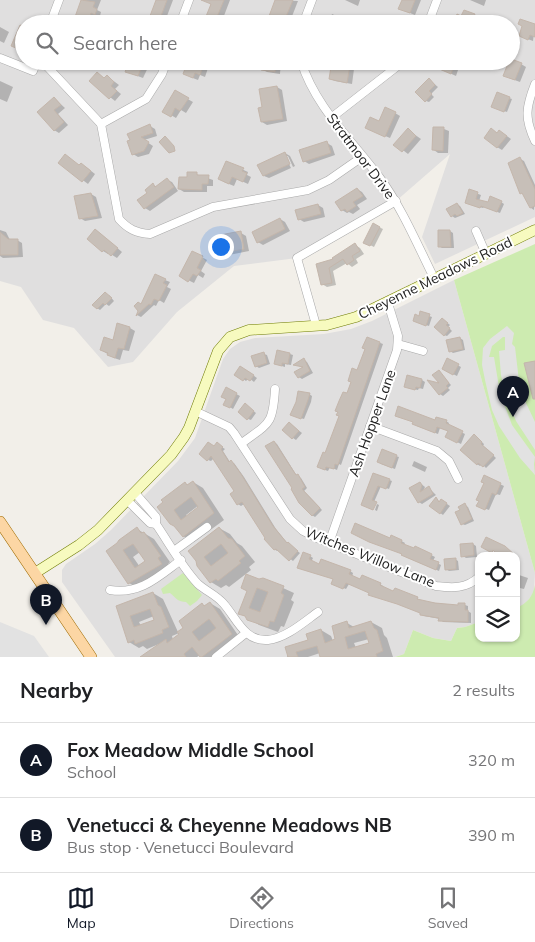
<!DOCTYPE html>
<html lang="en">
<head>
<meta charset="utf-8">
<style>
	body { margin:0; font-family:Mulish,sans-serif; background:#f6f6f6; color:#202124 }
	.controls { position:absolute; right:15px; bottom:15px; display:grid; overflow:hidden; border-radius:10px; box-shadow:0 1px 4px #0004 }
	.controls button { width:45px; height:45px; display:grid; place-items:center; padding:0; border:0; border-bottom:1px solid #e0e0e0; background:#fff; color:#202124; font:25px sans-serif }
	.you { position:absolute; left:220px; top:246px; width:18px; height:18px; margin:-12px; border:4px solid #fff; border-radius:50%; background:#1a73e8; box-shadow:0 0 0 8px #1a73e833 }
	.badge { display:grid; place-items:center; width:32px; height:32px; border-radius:50%; background:#111827; color:#fff; font-size:16px; font-weight:700 }
	.pin { position:absolute; translate:-50% -41px; filter:drop-shadow(0 1px 2px #0008) }
	.pin::after { content:''; position:absolute; top:26px; width:18px; height:15px; background:inherit; clip-path:polygon(0 0,100% 0,50% 100%) }
	.list { margin:0; padding:0; list-style:none }
	h2 { display:flex; justify-content:space-between; align-items:center; height:65px; margin:0; padding:0 20px; font-size:21px }
	h2 small { font-size:16px; font-weight:400; color:#757577 }
	.list li { display:grid; grid-template-columns:32px 1fr auto; gap:15px; align-items:center; box-sizing:border-box; height:75px; padding:0 20px; border-top:1px solid #e0e0e0 }
	.list b { display:block; font-size:19px; white-space:nowrap }
	.list p { margin:0; font-size:16px; white-space:nowrap; color:#757577 }
	.list em { font-size:16px; font-style:normal; color:#757577 }
	.icon { flex:none; width:28px; height:28px; fill:none; stroke:currentColor; stroke-width:2; stroke-linecap:round; stroke-linejoin:round }
	.map { position:relative; flex:none; width:535px; height:657px; overflow:hidden }
	.search { position:absolute; background:#fff; box-shadow:0 1px 4px #0004; left:15px; right:15px; top:15px; height:55px; display:flex; align-items:center; gap:12px; box-sizing:border-box; padding:0 18px; border-radius:28px; color:#757577; font-size:19px }
	.sheet { height:215px; background:#fff }
	nav { display:flex; justify-content:space-around; align-items:center; box-sizing:border-box; height:70px; border-top:1px solid #e0e0e0; background:#fff; font-size:14px; color:#757577 }
	nav a { display:grid; justify-items:center; gap:2px }
	nav .on { color:#111827 }
	.map>svg:first-child { display:block }
	.residential { fill:#e0dfdf; fill-rule:evenodd }
	.grass { fill:#cdebb0 }
	.parking { fill:#e2e2e2 }
	.shadow { fill:#0003; fill-rule:evenodd }
	.building { fill:#c7bfb8; stroke:#c4b6ab; fill-rule:evenodd }
	.lines { fill:none; stroke-linecap:round; stroke-linejoin:round }
	.street-casing { stroke:#a9a9a9; stroke-width:9 }
	.secondary-casing { stroke:#707d05; stroke-width:11 }
	.primary-casing { stroke:#a06b00; stroke-width:12 }
	.street { stroke:#fff; stroke-width:8 }
	.secondary { stroke:#f7fabf; stroke-width:10 }
	.primary { stroke:#fcd6a4; stroke-width:11 }
	.labels { text-anchor:middle; stroke-width:4; stroke-linejoin:round; paint-order:stroke }
	.street-label { font-size:14px; fill:#222; stroke:#fff }
</style>
</head>
<body>
<div class="map">
<svg width="535" height="657" viewBox="0 0 535 657">
	<rect width="100%" height="100%" fill="#f2efe9"/>
	<g class="residential">
		<path d="M0,0H535V217L435,264L422,237L450,154L396,201L297,258L234,266L177,312L133,362L108,367L74,328L43,320L21,287L0,281ZM24,24H511V61H24Z"/>
		<polygon points="454,280 535,573 534,592 525,605 516,608 516,556 479,556 479,622 465,627 457,628 451,641 433,638 413,630 404,654 395,657 115,657 62,582 62,570 66,564 95,544 111,530 178,461 195,438 223,359 230,349 240,342 255,338 324,334 351,329 372,321"/>
	</g>
	<g class="grass">
		<polygon points="535,244 535,573 454,280"/>
		<path d="M183,573L202,595L197,601L190,606L186,602C178,602 176,598 170,593L163,594L161,589Z"/>
		<path d="M535,585V657H395L404,654L413,630L433,638L451,641L457,628L465,627L479,622V638H516V608C527,604 533,596 535,585Z"/>
	</g>
	<g class="parking">
		<polygon points="507,326 514,333 512,344 515,347 519,381 526,403 535,422 535,450 516,421 505,394 501,375 499,351 505,350 505,337 503,337 492,346 489,357 494,357 500,393 512,425 535,457 534,464 535,475 520,458 499,426 492,410 485,380 482,365 483,348 490,339"/>
		<polygon points="0,622 34,636 49,657 0,657"/>
	</g>
	<g class="shadow">
		<polygon points="83,0 101,0 97,10 101,12 100,16 96,15 93,24 76,17"/>
		<polygon points="158,0 173,0 164,24 148,24"/>
		<polygon points="212,0 230,0 222,21 223,24 205,24"/>
		<polygon points="277,0 298,1 289,24 281,24 270,19"/>
		<polygon points="345,0 360,0 358,6"/>
		<polygon points="403,0 421,0 415,15 405,11"/>
		<polygon points="470,0 486,0 484,6"/>
		<polygon points="464,11 479,18 477,24 454,24 462,17"/>
		<polygon points="332,14 347,21 346,24 329,24"/>
		<polygon points="393,20 398,23 399,24 391,24"/>
		<polygon points="535,26 533,41 525,38"/>
		<polygon points="0,27 9,32 4,43 0,41"/>
		<polygon points="131,61 151,61 143,78 132,74"/>
		<polygon points="190,61 206,61 205,63 209,65 205,77 200,75 198,80 190,77"/>
		<polygon points="263,61 281,61 280,74 267,72 262,69"/>
		<polygon points="333,61 343,61 346,63 345,66 354,69 352,84 335,81 330,79"/>
		<polygon points="446,61 461,61 456,76 443,70"/>
		<polygon points="521,64 526,67 520,82 509,78"/>
		<polygon points="97,73 105,79 107,76 119,85 115,89 121,94 115,101 90,81"/>
		<polygon points="0,81 13,87 7,102 0,99"/>
		<polygon points="432,82 438,87 431,94 434,97 429,102 426,101"/>
		<polygon points="277,87 282,90 287,121 267,125 262,122 264,108"/>
		<polygon points="175,92 193,102 186,113 181,110 176,118 164,111"/>
		<polygon points="54,98 65,108 58,114 68,125 59,133 54,130 39,112"/>
		<polygon points="509,98 512,99 507,112 496,108"/>
		<polygon points="395,113 400,116 390,138 371,130"/>
		<polygon points="150,126 155,129 157,136 144,140 153,146 149,154 138,157 133,154 129,141"/>
		<polygon points="444,129 449,131 448,153 438,153 434,150"/>
		<polygon points="408,130 421,139 408,154 395,144"/>
		<polygon points="498,134 504,134 511,139 502,150 497,147"/>
		<polygon points="327,143 332,146 335,155 309,164 304,161"/>
		<polygon points="285,153 290,156 295,166 293,167 288,156 285,156 291,168 269,178 264,176"/>
		<polygon points="520,159 524,161 535,185 534,210 531,208 525,194 521,193"/>
		<polygon points="226,162 248,172 247,175 251,177 248,184 237,179 234,186 224,182"/>
		<polygon points="60,163 86,167 95,174 88,184"/>
		<polygon points="196,174 213,180 213,186 207,186 207,192 184,192 179,189 188,178"/>
		<polygon points="167,180 172,182 178,191 150,211 145,208 153,185 157,187"/>
		<polygon points="357,189 362,192 367,199 357,205 360,209 353,214 349,212 347,213 342,210"/>
		<polygon points="470,191 481,195 479,201 488,204 501,202 504,204 500,213 484,207 483,208 469,204"/>
		<polygon points="91,194 96,197 102,218 85,221 80,218"/>
		<polygon points="457,204 460,206 465,214 455,218 452,216"/>
		<polygon points="318,205 323,208 325,217 304,222 299,219"/>
		<polygon points="280,219 285,222 290,231 263,245 258,242"/>
		<polygon points="374,225 383,229 374,247 364,242"/>
		<polygon points="0,230 6,232 10,240 17,240 22,243 23,257 3,258 0,256"/>
		<polygon points="96,230 122,252 117,258 109,253 108,254 103,251 88,238"/>
		<polygon points="450,231 453,233 454,248 442,248 439,246 439,232"/>
		<polygon points="241,233 246,236 249,251 229,255 224,252"/>
		<polygon points="355,245 360,248 364,254 356,259 358,263 352,267 347,263 333,271 336,285 327,287 322,284 317,265 335,260"/>
		<polygon points="193,252 207,260 201,271 205,274 203,278 198,275 194,283 180,276"/>
		<polygon points="165,280 170,282 167,287 171,289 164,303 159,300 156,306 154,305 141,317 137,315 142,305"/>
		<polygon points="109,295 114,301 109,306 106,304 100,310 97,308"/>
		<polygon points="429,316 432,317 429,326 417,322 420,317"/>
		<polygon points="445,321 450,325 448,327 452,331 447,336 444,335"/>
		<polygon points="130,328 135,331 129,351 123,350 120,360 114,358 101,350"/>
		<polygon points="367,338 383,344 341,465 339,464 337,470 330,467 328,471 322,469 366,349"/>
		<polygon points="460,338 463,340 465,350 453,353 450,351"/>
		<polygon points="264,354 267,355 270,364 259,368 256,366"/>
		<polygon points="290,354 293,355 291,365 285,364 285,367 275,364"/>
		<polygon points="304,360 307,362 313,373 302,379 299,377 305,368 296,365"/>
		<polygon points="448,360 461,367 457,376 443,369"/>
		<polygon points="241,367 257,378 254,382 249,378 246,381 236,374"/>
		<polygon points="439,372 451,385 448,388 450,390 443,396 440,394 442,385"/>
		<polygon points="422,380 425,382 423,389 419,388 418,390 408,388"/>
		<polygon points="227,389 240,396 233,409 225,404 228,399"/>
		<polygon points="309,394 312,396 311,402 304,419 294,416"/>
		<polygon points="248,407 256,413 251,420 248,419"/>
		<polygon points="446,421 449,423 448,426 465,434 461,444 447,437 450,431 440,428 438,434 417,426 415,422"/>
		<polygon points="289,423 302,433 296,440 293,438"/>
		<polygon points="477,438 484,444 483,446 496,458 486,468 482,464 480,466 477,464"/>
		<polygon points="274,442 277,444 297,476 301,478 307,488 304,491 322,510 315,517 312,515"/>
		<polygon points="220,446 225,449 223,451 230,462 234,463 244,477 276,529 288,544 300,553 293,561 279,550 277,551 274,549 244,504 241,506 238,504 236,492 214,458 211,461 208,460 214,448"/>
		<polygon points="396,456 399,457 395,469 381,464"/>
		<polygon points="414,461 427,467 425,472 412,466"/>
		<polygon points="374,474 392,481 389,489 381,486 374,502 365,506"/>
		<polygon points="485,477 504,486 500,495 496,494 489,510 481,507"/>
		<path d="M193,482L203,488L224,520L194,542L183,536L159,507L185,484L188,485ZM199,505L200,507L187,517L186,515Z"/>
		<polygon points="420,483 425,487 423,491 429,488 436,495 422,504 419,502"/>
		<polygon points="436,499 440,502 441,500 450,506 443,515 431,506"/>
		<polygon points="377,504 379,505 377,511 375,510"/>
		<polygon points="465,505 468,507 474,521 465,525 462,524 461,511"/>
		<polygon points="219,528 230,534 237,543 242,546 255,562 249,567 251,570 229,587 226,585 221,588 211,582 197,561"/>
		<path d="M137,529L154,539L170,562L168,564L171,570L140,589L129,583L108,552ZM140,552L147,562L140,567L133,557Z"/>
		<polygon points="398,539 405,543 404,545 414,550 416,547 435,557 433,561 441,565 439,571 406,557 390,540"/>
		<polygon points="473,544 476,546 477,557 466,558 463,556"/>
		<polygon points="310,556 313,558 311,562 320,565 321,560 350,571 353,573 352,577 361,581 380,584 383,586 382,588 394,593 395,590 417,598 420,601 459,606 459,605 465,605 468,606 468,611 471,613 471,623 443,622 440,619 424,616 421,613 349,584 346,589 336,585 335,579 298,568"/>
		<polygon points="455,559 458,561 459,570 449,571 446,569"/>
		<polygon points="516,574 528,578 524,589 516,587"/>
		<polygon points="259,581 283,588 294,593 291,600 294,602 284,627 281,626 278,632 259,625 240,613"/>
		<path d="M153,593L163,599L178,632L185,628L202,605L206,607L210,603L220,609L242,641L220,657H201L200,655L197,657H143L159,644L147,649L143,646L139,648L129,642L117,606ZM154,616L155,620L141,626L139,622ZM184,631L173,640L172,636Z"/>
		<path d="M371,622L382,628L384,635L387,638L393,657H321L320,653L308,657H287L288,653L310,641L321,630L331,636L333,641L337,639L347,623L354,627ZM369,639L370,643L356,648L354,643Z"/>
	</g>
	<g class="building">
		<polygon points="81,0 95,2 93,7 97,9 95,15 91,13 88,22 75,17"/>
		<polygon points="156,0 167,0 158,24 147,24"/>
		<polygon points="201,0 224,0 217,17 219,18 217,24 203,24 211,4"/>
		<polygon points="275,0 293,0 283,24 268,19"/>
		<polygon points="402,0 415,0 410,13 398,9"/>
		<polygon points="464,10 475,14 471,24 453,24 457,14 461,16"/>
		<polygon points="520,19 535,24 535,37 530,35 528,40 519,36 522,26 518,24"/>
		<polygon points="20,25 24,26 24,42 21,50 11,46"/>
		<polygon points="511,59 522,63 515,80 503,76 509,61 511,61"/>
		<polygon points="129,61 144,61 138,76 125,72"/>
		<polygon points="188,61 205,61 200,75 195,73 193,78 183,74"/>
		<polygon points="262,61 276,61 275,72 261,70"/>
		<polygon points="332,61 341,61 340,63 350,65 347,83 329,79"/>
		<polygon points="439,61 456,61 451,74 437,68"/>
		<polygon points="97,72 104,78 107,75 114,82 111,86 117,91 109,99 89,81"/>
		<polygon points="429,78 435,85 429,91 432,94 425,102 415,92"/>
		<polygon points="277,86 283,119 261,122 258,108 262,107 259,89"/>
		<polygon points="175,90 189,98 180,111 175,108 171,117 162,112"/>
		<polygon points="497,92 510,97 504,112 491,107"/>
		<polygon points="54,97 61,105 54,110 64,122 54,131 37,112"/>
		<polygon points="385,107 396,112 385,137 365,128 370,117 379,121"/>
		<polygon points="150,124 153,133 141,137 149,142 144,151 132,155 127,141 130,140 127,134"/>
		<polygon points="433,127 444,127 443,151 432,150"/>
		<polygon points="408,128 416,136 402,152 393,145"/>
		<polygon points="491,128 497,133 499,130 507,136 497,148 484,138"/>
		<polygon points="165,136 174,146 175,151 169,153 159,142"/>
		<polygon points="327,141 331,153 303,162 299,150"/>
		<polygon points="285,152 290,164 263,176 257,165"/>
		<polygon points="65,154 79,165 81,163 91,171 82,182 58,163"/>
		<polygon points="520,157 535,189 535,206 530,208 522,193 520,194 508,163"/>
		<polygon points="226,161 244,168 242,171 247,173 243,182 232,177 229,184 218,179"/>
		<polygon points="187,172 197,172 197,175 209,175 208,184 202,184 202,190 178,189 179,177 187,177"/>
		<polygon points="167,178 174,187 144,209 137,200 147,193 145,190 153,183 155,187"/>
		<polygon points="357,188 363,196 353,202 356,206 347,212 345,209 341,211 335,202"/>
		<polygon points="469,189 478,192 476,199 488,202 490,196 502,201 497,212 481,206 480,208 465,203"/>
		<polygon points="91,193 98,216 79,219 74,196"/>
		<polygon points="457,203 463,213 457,216 455,214 451,217 446,209"/>
		<polygon points="318,204 321,214 298,220 295,210"/>
		<polygon points="280,218 285,229 257,243 252,232"/>
		<polygon points="373,223 380,227 370,246 363,243"/>
		<polygon points="95,229 118,248 111,256 104,250 102,252 87,239"/>
		<polygon points="438,230 450,230 451,247 438,247"/>
		<polygon points="241,231 244,249 223,253 220,235"/>
		<polygon points="0,232 8,239 18,239 18,255 0,255"/>
		<polygon points="355,243 360,251 352,256 354,260 347,265 343,259 329,268 332,283 321,285 316,264 333,259 332,258"/>
		<polygon points="192,251 203,256 197,268 201,270 197,276 193,274 188,282 179,276"/>
		<polygon points="155,274 166,279 163,283 167,285 159,301 154,299 151,305 149,304 136,316 138,311 134,306 138,302 141,304"/>
		<polygon points="105,292 112,298 105,305 103,303 97,309 92,305"/>
		<polygon points="420,311 430,314 426,326 413,321 415,314 419,316"/>
		<polygon points="442,318 448,323 446,325 450,328 444,336 434,327"/>
		<polygon points="117,323 130,327 124,349 118,348 115,358 107,355 108,353 100,350 104,337 113,340"/>
		<polygon points="367,337 380,342 338,465 335,464 334,469 326,467 325,470 317,467 323,452 325,453 339,416 336,415 338,412 335,411 339,401 343,392 347,393 351,382 348,381 352,368 357,370 365,349 362,348"/>
		<polygon points="460,337 463,349 449,352 446,340"/>
		<polygon points="277,350 290,353 288,364 282,363 282,366 274,364"/>
		<polygon points="264,352 267,363 255,367 251,356"/>
		<polygon points="304,358 310,371 298,378 294,372 303,367 293,365"/>
		<polygon points="447,358 459,364 453,375 442,369"/>
		<polygon points="535,361 535,399 533,399 524,363"/>
		<polygon points="240,366 254,375 250,381 245,378 243,381 234,375"/>
		<polygon points="439,370 449,383 446,386 448,388 439,395 427,380 439,383 432,375"/>
		<polygon points="407,375 422,379 420,388 416,387 415,390 404,387"/>
		<polygon points="226,387 237,393 230,408 223,405 226,399 221,397"/>
		<polygon points="298,391 310,393 308,400 301,419 290,415 296,402"/>
		<polygon points="245,403 254,411 247,420 238,412"/>
		<polygon points="398,406 435,420 436,417 447,420 446,423 463,431 457,443 445,437 448,431 437,427 435,433 412,424 413,422 395,416"/>
		<polygon points="289,422 299,431 292,439 282,430"/>
		<polygon points="474,434 482,442 481,444 494,455 483,467 478,463 477,465 460,450"/>
		<polygon points="274,441 296,475 298,474 305,487 302,489 320,508 312,516 299,503 291,489 292,488 265,446"/>
		<polygon points="208,442 214,446 217,442 223,447 221,449 229,462 231,460 241,474 273,526 287,543 288,542 298,551 289,561 276,549 274,550 264,539 265,538 242,502 237,505 230,494 234,491 211,456 207,461 199,454"/>
		<polygon points="382,449 397,455 392,468 377,462"/>
		<polygon points="373,473 390,479 386,489 378,486 372,500 377,502 373,510 361,505"/>
		<polygon points="484,475 501,483 496,495 492,493 485,510 476,506 479,501 476,500 484,483 481,482"/>
		<path d="M193,481L214,513L183,537L174,526L170,524L157,507L163,502L161,500L185,482L187,485ZM191,497L198,507L181,520L174,510Z"/>
		<polygon points="420,482 422,485 420,492 429,486 433,494 418,503 409,488"/>
		<polygon points="436,497 439,502 441,499 447,503 440,514 429,506"/>
		<polygon points="465,503 472,519 461,525 455,512 460,510 458,507"/>
		<polygon points="355,523 390,538 391,535 402,540 401,543 414,548 415,546 432,554 430,559 439,562 436,570 401,555 402,554 369,542 351,533"/>
		<path d="M137,527L141,533L144,532L161,556L158,558L162,564L128,584L106,551L117,543L119,540ZM133,544L145,561L135,568L123,550Z"/>
		<path d="M219,527L228,538L232,539L245,556L239,561L241,563L218,581L216,579L210,583L197,566L196,561L188,551ZM221,544L228,553L211,566L204,557Z"/>
		<polygon points="486,537 505,546 516,556 499,556 493,550 492,553 481,547"/>
		<polygon points="473,543 474,555 461,557 460,544"/>
		<polygon points="303,552 311,555 309,559 319,564 321,559 351,570 349,574 360,579 362,575 381,583 380,585 393,591 395,588 418,597 417,599 435,603 458,605 458,603 465,603 465,610 468,610 468,622 438,621 439,618 420,615 420,613 397,604 368,595 369,593 346,583 343,589 331,584 333,579 297,568"/>
		<polygon points="456,558 456,569 445,570 444,559"/>
		<path d="M246,574L259,579L263,578L284,586L281,593L284,595L274,622L270,621L268,627L247,620L245,616L238,614L247,591L241,588ZM257,588L268,592L260,612L249,608Z"/>
		<path d="M153,592L158,605L161,607L169,627L162,630L163,633L135,644L134,640L128,643L116,606ZM150,609L154,620L134,627L130,616Z"/>
		<path d="M210,602L232,634L202,657H200L192,647L184,654L186,657H140L166,639L167,643L179,634L177,632L183,628L179,621L202,603L204,606ZM209,619L216,628L199,641L192,632Z"/>
		<path d="M347,621L349,628L371,621L374,628L377,630L383,651L376,654L377,657H320L317,646L296,652L298,657H288L285,647L308,640L306,634L321,629L325,643L335,639L332,626ZM365,631L369,643L348,649L345,637Z"/>
	</g>
	<g class="lines">
		<g class="street-casing">
			<g id="street">
				<polyline points="50,24 59,0"/>
				<polyline points="180,24 189,0"/>
				<polyline points="303,24 312,0"/>
				<polyline points="428,24 437,0"/>
				<polyline points="0,58 33,71 37,61"/>
				<path d="M42,61L101,124L119,219C128,229 136,233 150,234L213,207L308,190L329,180L362,157"/>
				<path d="M301,61C315,107 352,140 380,178C402,208 417,244 434,278"/>
				<path d="M535,84C526,107 524,118 535,141"/>
				<polyline points="331,118 404,61"/>
				<polyline points="101,124 146,99 162,74 167,61"/>
				<polyline points="476,231 486,254"/>
				<polyline points="316,325 297,258 396,201"/>
				<polyline points="398,344 423,351"/>
				<path d="M195,411L229,427L234,433L290,519L303,531L317,538L436,586C452,588 466,589 479,577"/>
				<polyline points="370,426 437,451 449,461 458,479"/>
				<path d="M242,443C269,423 273,425 275,389"/>
				<path d="M135,493L156,517V524C169,543 182,567 198,584C206,591 216,595 223,603C236,617 244,642 268,640C286,638 304,622 318,612"/>
				<polyline points="128,501 150,523 156,524"/>
				<polyline points="329,543 397,350 398,336 388,303"/>
				<polyline points="174,551 207,527"/>
				<path d="M110,590C140,595 158,577 181,560"/>
				<polyline points="216,657 246,633"/>
			</g>
		</g>
		<g class="secondary-casing">
			<polyline id="secondary" points="35,573 79,545 98,530 171,455 184,437 189,428 218,351 230,337 249,330 327,325 356,317 535,230"/>
		</g>
		<g class="primary-casing">
			<polyline id="primary" points="0,522 91,657"/>
		</g>
		<use href="#street" class="street"/>
		<use href="#secondary" class="secondary"/>
		<use href="#primary" class="primary"/>
	</g>
	<g class="labels">
		<g class="street-label">
			<text transform="translate(361 156) rotate(53)" y="5">Stratmoor Drive</text>
			<text transform="translate(435 278) rotate(-26)" y="5">Cheyenne Meadows Road</text>
			<text transform="translate(372 423) rotate(-70)" y="5">Ash Hopper Lane</text>
			<text transform="translate(370 557) rotate(22)" y="5">Witches Willow Lane</text>
		</g>
	</g>
</svg>
<div class="controls">
<button><svg class="icon" aria-label="locate" viewBox="0 0 24 24"><circle cx="12" cy="12" r="6"/><path d="M12 2v4M12 18v4M2 12h4M18 12h4"/></svg></button>
<button><svg class="icon" aria-label="layers" viewBox="0 0 24 24"><path d="M12 4l9 5-9 5-9-5zM3 14l9 5 9-5"/></svg></button>
</div>
<div class="you"></div>
<div class="pin badge" style="left:513px;top:417px">A</div>
<div class="pin badge" style="left:46px;top:625px">B</div>
<div class="search"><svg class="icon" aria-label="search" viewBox="0 0 24 24"><circle cx="10" cy="10" r="6"/><path d="M15 15l6 6"/></svg>Search here</div>
</div>
<section class="sheet">
<h2>Nearby<small>2 results</small></h2>
<ul class="list">
<li><span class="badge">A</span><div><b>Fox Meadow Middle School</b><p>School</p></div><em>320 m</em></li>
<li><span class="badge">B</span><div><b>Venetucci &amp; Cheyenne Meadows NB</b><p>Bus stop · Venetucci Boulevard</p></div><em>390 m</em></li>
</ul>
</section>
<nav>
<a class="on"><svg class="icon" aria-label="map" viewBox="0 0 24 24"><path d="M3 6l6-2 6 2 6-2v14l-6 2-6-2-6 2zM9 4v14M15 6v14"/></svg>Map</a>
<a><svg class="icon" aria-label="directions" viewBox="0 0 24 24"><path d="M12 3l9 9-9 9-9-9zM9 14v-3h6M13 9l2 2-2 2"/></svg>Directions</a>
<a><svg class="icon" aria-label="saved" viewBox="0 0 24 24"><path d="M7 4h10v16l-5-4-5 4z"/></svg>Saved</a>
</nav>
</body>
</html>
